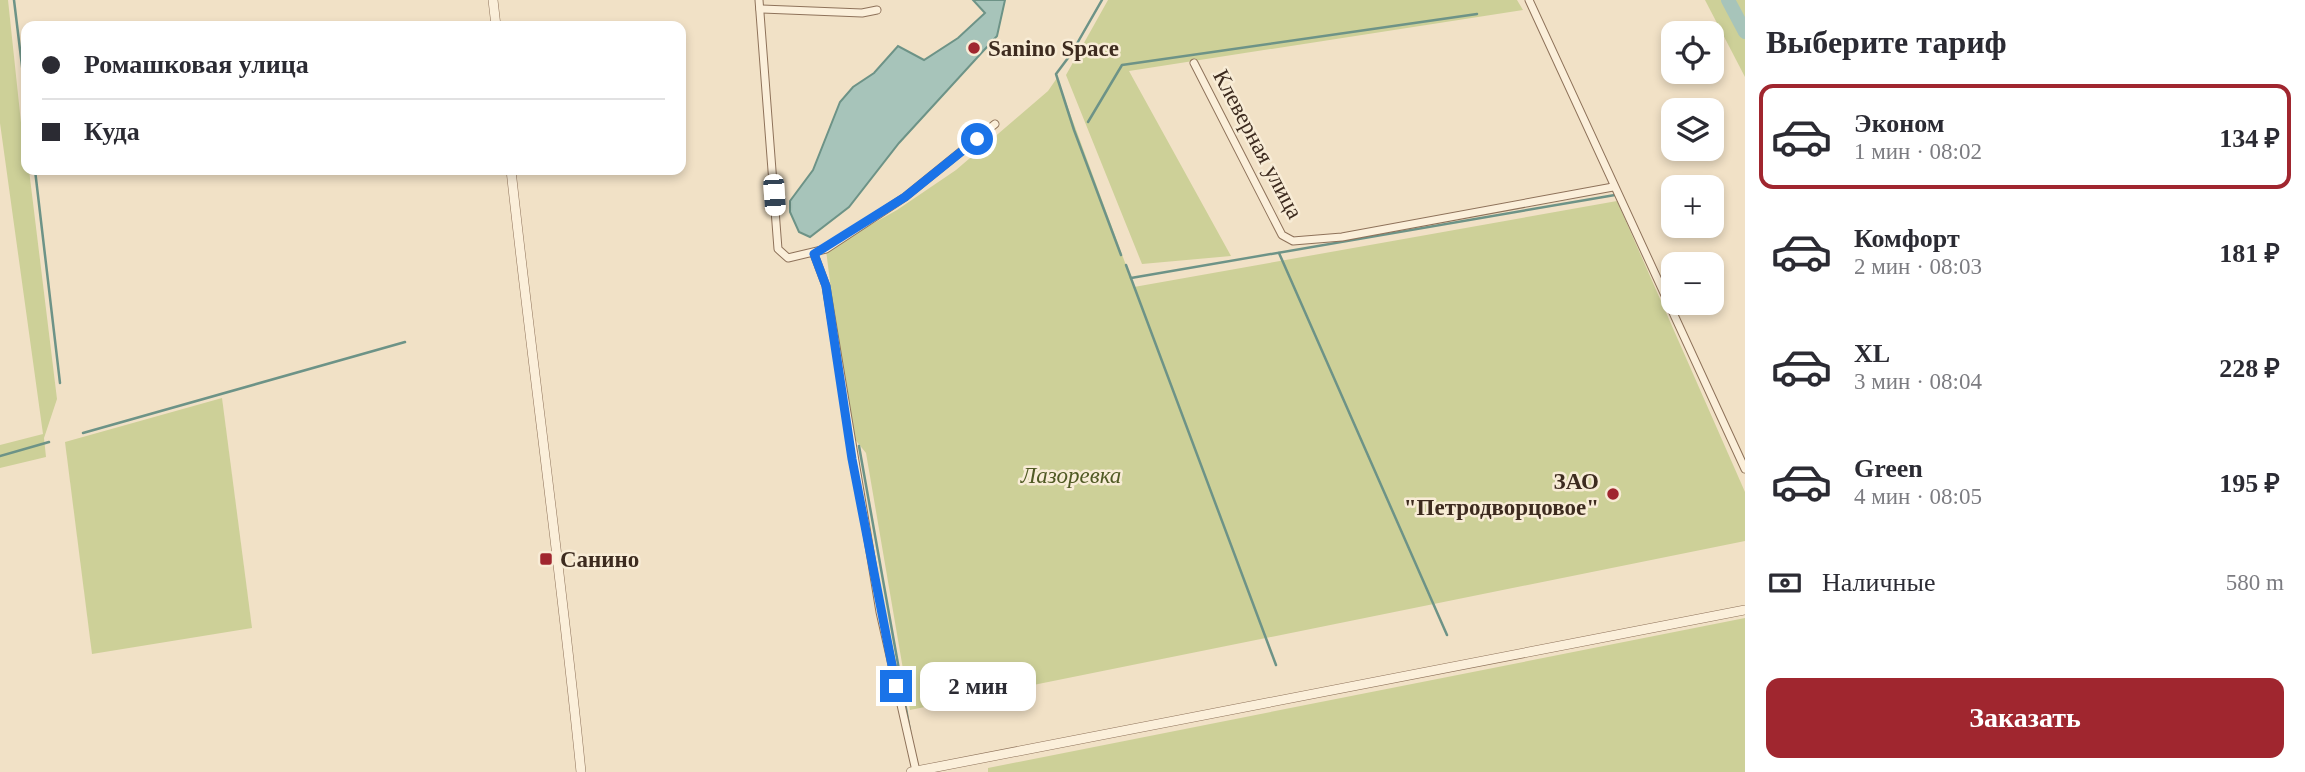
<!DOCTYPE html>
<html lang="ru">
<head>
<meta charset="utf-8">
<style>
	:root { --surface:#fff; --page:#f2f2f3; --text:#2b2b33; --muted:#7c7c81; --line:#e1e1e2; --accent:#a0262f }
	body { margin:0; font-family:"Times New Roman",serif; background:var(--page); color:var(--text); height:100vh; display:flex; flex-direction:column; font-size:26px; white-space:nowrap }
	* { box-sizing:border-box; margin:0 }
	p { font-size:23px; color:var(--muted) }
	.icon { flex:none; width:38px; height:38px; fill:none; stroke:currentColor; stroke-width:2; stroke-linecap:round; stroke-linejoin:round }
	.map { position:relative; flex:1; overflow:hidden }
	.sheet { display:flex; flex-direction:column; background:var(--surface); width:560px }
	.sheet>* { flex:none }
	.hud { position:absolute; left:21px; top:21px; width:665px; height:154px; border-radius:14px; box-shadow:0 4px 10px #0003; display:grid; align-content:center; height:154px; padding:0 21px; background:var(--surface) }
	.fabs { position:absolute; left:1661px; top:21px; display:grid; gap:14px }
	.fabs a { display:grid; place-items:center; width:63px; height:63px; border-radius:14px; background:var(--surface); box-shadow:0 4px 10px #0003; font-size:35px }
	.end { position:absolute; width:32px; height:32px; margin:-16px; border:9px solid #1a73e8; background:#fff; box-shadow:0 0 0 4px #fff }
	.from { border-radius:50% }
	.bubble { position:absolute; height:49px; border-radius:14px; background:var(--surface); box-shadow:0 4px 10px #0003; font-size:23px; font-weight:800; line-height:49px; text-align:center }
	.car { position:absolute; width:21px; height:42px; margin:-21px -10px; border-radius:9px; box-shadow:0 0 5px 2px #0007; background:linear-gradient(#fff 24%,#345 0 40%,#fff 0 76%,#345 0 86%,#fff 0) }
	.hud b { display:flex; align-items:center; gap:24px; height:66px; font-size:26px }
	.hud b+b { border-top:2px solid var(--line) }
	.hud i { width:18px; height:18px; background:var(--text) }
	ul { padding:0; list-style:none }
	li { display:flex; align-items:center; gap:21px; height:105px; margin:0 14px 10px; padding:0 7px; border:4px solid transparent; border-radius:14px }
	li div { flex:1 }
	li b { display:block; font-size:26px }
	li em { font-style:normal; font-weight:800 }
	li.current { border-color:var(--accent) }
	li>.icon { width:63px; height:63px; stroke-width:1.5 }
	h2 { padding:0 21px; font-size:32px; line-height:84px }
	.pay { display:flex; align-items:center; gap:18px; height:77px; padding:0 21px; font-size:26px }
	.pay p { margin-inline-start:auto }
	.primary-button { display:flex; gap:14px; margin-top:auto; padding:14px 21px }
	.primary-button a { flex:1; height:80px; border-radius:14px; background:var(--accent); color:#fff; font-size:28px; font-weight:800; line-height:80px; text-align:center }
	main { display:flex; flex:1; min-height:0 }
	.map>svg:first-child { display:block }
	.green { fill:#cdd098 }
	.water { fill:#a7c4ba; stroke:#6d9387; stroke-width:2 }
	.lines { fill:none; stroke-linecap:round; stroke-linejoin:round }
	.stream { stroke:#6d9387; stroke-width:2.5 }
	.river { stroke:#a7c4ba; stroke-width:14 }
	.minor-casing { stroke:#8e725a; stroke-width:9 }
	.tertiary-casing { stroke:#8e725a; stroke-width:10 }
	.minor { stroke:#fbefda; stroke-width:7 }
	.tertiary { stroke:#fbefda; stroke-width:9 }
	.route { stroke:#1a73e8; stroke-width:9 }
	.poi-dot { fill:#a0262f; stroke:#f8ecd6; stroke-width:2.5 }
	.labels { text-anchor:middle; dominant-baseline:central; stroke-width:5; stroke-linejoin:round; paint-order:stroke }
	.poi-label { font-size:23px; font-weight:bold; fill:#3d2b1f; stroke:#f8ecd6; text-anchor:start }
	.street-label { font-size:23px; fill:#3d2b1f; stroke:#f8ecd6 }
	.park-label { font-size:23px; font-style:italic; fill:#505a24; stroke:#f8ecd6 }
</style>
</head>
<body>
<main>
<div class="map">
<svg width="1745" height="772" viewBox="0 0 1745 772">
	<rect width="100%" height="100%" fill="#f1e1c6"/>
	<!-- green -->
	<g class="green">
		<path d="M0,0H8L26,170H29L57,399L44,438L46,457L0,468V445L43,434L0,123Z"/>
		<path d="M1108,0H1517L1523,10L1129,71L1231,256L1142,264L1066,75Z"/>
		<path d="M1705,0H1745V77Z"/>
		<path d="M1057,78L1134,287L1617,201L1745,492V541L910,710L866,453L849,432L826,250L897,210L956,170L1048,91Z"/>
		<path d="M222,398L252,628L92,654L65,442Z"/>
		<path d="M1745,618V772H988V768Z"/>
	</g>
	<!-- water -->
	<path class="water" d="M973,0H1005L997,36L899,143L849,207L810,237L799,232L790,212V201L813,170L840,102L853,87L874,73L898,46L924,60L958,38L985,13Z"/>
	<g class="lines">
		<!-- stream -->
		<g class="stream">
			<path d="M14,0L26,99"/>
			<path d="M1102,0L1071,54L1056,74L1074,130L1121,255"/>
			<path d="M1088,122L1122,65L1477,14"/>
			<path d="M35,170L60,383"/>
			<path d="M1279,253L1447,635"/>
			<path d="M1126,265L1276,665"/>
			<path d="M1131,278L1615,195"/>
			<path d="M83,433L405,342"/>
			<path d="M859,446L910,731"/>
			<path d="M0,456L49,442"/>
		</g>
		<!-- river -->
		<path class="river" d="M1728,0L1745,32"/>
		<!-- minor casing -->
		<g class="minor-casing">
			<g id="minor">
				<path d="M759,0L778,249L788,258L826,249L905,197L995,124"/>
				<path d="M1529,0L1745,469"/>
				<path d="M760,9L862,13L877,10"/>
				<path d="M1194,63L1282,235L1293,241L1342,237L1613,187"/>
				<path d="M814,254L826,286L880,612L916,771"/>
			</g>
		</g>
		<!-- tertiary casing -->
		<g class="tertiary-casing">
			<g id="tertiary">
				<path d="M493,0L496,26"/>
				<path d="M511,170C533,371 561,571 581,772"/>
				<path d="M911,772L1745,610"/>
			</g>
		</g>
		<!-- minor -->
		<use href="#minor" class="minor"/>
		<!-- tertiary -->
		<use href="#tertiary" class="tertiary"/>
	</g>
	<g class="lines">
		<!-- route -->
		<path class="route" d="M896,686L852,459L826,286L814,254L905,197L977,139"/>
	</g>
	<!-- markers -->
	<g class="poi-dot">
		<circle cx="974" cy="48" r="7"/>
		<circle cx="1613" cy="494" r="7"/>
		<rect x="539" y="552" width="14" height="14" rx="3.5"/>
	</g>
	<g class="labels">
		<!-- poi labels -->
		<g class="poi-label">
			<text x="988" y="48">Sanino Space</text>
			<text x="1599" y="481" text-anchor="end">ЗАО<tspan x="1599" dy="26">"Петродворцовое"</tspan></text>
			<text x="560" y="559">Санино</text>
		</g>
		<!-- street labels -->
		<g class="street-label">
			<text transform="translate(1258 144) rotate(62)">Клеверная улица</text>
		</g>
		<!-- park labels -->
		<g class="park-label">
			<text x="1071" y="475">Лазоревка</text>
		</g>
	</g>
</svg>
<div class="fabs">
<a><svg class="icon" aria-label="locate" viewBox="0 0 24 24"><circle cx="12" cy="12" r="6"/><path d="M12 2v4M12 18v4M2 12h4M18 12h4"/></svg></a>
<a><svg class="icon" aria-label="layers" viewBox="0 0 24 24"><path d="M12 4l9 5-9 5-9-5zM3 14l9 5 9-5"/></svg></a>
<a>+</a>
<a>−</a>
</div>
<i class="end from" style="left:977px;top:139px"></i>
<i class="end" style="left:896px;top:686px"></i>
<div class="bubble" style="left:920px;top:662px;width:116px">2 мин</div>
<i class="car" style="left:774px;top:195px;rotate:176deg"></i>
<div class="hud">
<b><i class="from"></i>Ромашковая улица</b>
<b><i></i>Куда</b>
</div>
</div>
<section class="sheet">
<h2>Выберите тариф</h2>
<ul>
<li class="current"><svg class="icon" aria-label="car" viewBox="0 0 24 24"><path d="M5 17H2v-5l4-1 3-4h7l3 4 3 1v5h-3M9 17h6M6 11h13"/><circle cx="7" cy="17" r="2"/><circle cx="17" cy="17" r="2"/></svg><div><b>Эконом</b><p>1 мин · 08:02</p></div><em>134 ₽</em></li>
<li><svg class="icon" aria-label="car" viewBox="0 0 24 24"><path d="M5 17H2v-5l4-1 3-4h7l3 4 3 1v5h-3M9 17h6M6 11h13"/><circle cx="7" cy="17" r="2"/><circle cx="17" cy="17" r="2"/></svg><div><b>Комфорт</b><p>2 мин · 08:03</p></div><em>181 ₽</em></li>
<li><svg class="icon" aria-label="car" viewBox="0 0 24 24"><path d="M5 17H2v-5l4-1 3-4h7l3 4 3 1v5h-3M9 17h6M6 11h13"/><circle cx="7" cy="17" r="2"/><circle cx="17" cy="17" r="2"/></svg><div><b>XL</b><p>3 мин · 08:04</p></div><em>228 ₽</em></li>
<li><svg class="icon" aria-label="car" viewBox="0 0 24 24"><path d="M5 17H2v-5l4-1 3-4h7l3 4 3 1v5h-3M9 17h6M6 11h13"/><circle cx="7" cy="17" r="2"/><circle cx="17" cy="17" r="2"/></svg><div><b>Green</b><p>4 мин · 08:05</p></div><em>195 ₽</em></li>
</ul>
<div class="pay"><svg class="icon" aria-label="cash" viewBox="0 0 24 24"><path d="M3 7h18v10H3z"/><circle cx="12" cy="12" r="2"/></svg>Наличные<p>580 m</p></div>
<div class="primary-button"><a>Заказать</a></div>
</section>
</main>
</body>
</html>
